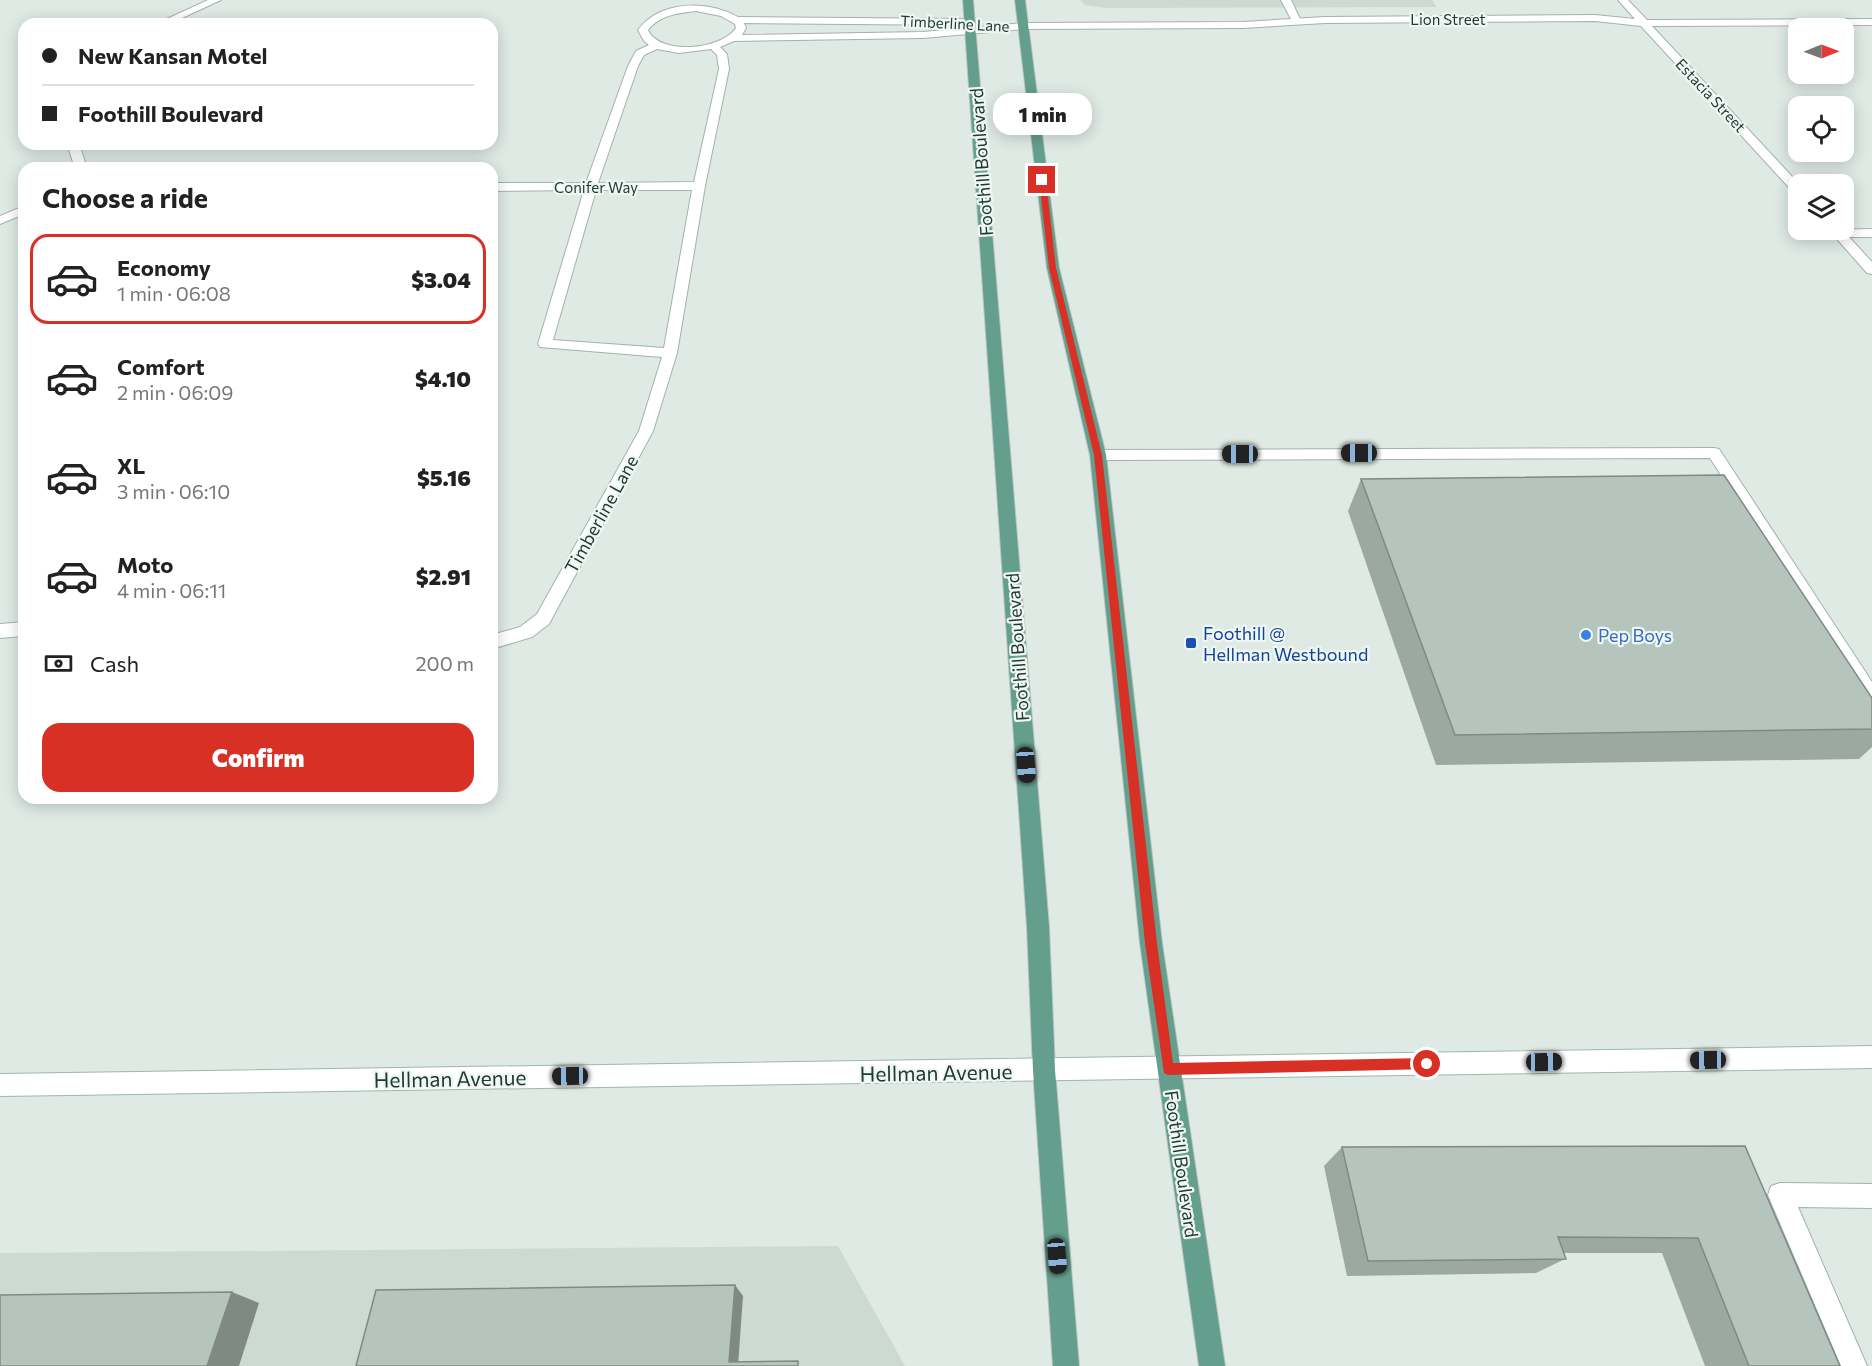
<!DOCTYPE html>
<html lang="en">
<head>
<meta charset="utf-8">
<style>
	:root { --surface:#fff; --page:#f6f6f6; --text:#222; --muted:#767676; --line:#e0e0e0; --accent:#d93025 }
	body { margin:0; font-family:Commissioner,sans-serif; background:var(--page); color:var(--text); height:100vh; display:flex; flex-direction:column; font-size:22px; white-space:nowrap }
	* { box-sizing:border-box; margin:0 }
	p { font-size:20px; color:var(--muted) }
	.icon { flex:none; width:33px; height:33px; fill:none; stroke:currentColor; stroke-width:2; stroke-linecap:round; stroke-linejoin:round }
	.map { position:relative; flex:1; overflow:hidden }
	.details { position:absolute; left:18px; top:162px; width:480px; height:642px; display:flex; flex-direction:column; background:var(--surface); border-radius:18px; box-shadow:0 3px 15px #0003 }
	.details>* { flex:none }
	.banner { position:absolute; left:18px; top:18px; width:480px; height:132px; border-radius:18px; box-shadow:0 3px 15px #0003; display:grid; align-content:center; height:132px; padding:0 24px; background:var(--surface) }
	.needle { width:39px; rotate:89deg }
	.tools { position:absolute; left:1788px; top:18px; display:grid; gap:12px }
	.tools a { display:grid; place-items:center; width:66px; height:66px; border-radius:12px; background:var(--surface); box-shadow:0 3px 15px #0003; font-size:30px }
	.end { position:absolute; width:27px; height:27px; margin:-14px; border:8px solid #d93025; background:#fff; box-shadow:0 0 0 3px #fff }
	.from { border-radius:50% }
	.bubble { position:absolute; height:42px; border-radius:18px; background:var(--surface); box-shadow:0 3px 15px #0003; font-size:20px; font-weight:800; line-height:42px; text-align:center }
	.car { position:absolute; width:18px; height:36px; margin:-18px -9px; border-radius:8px; box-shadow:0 0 4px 2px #0007; background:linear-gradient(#222 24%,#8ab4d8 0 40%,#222 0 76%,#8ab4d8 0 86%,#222 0) }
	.banner b { display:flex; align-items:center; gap:21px; height:57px; font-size:22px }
	.banner b+b { border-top:2px solid var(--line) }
	.banner i { width:15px; height:15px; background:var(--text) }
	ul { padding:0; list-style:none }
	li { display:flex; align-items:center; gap:18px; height:90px; margin:0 12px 9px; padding:0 12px; border:3px solid transparent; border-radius:18px }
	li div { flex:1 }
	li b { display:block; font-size:22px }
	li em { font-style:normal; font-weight:800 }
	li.on { border-color:var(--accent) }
	li>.icon { width:54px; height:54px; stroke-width:1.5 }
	h2 { padding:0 24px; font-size:27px; line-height:72px }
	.pay { display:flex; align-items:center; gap:15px; height:66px; padding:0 24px; font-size:22px }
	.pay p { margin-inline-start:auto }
	.cta { display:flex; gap:12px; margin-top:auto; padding:12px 24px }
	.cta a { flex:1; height:69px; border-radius:18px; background:var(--accent); color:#fff; font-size:24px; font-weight:800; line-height:69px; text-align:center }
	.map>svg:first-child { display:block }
	.built { fill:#cddad4 }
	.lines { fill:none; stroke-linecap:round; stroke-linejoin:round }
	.lane-casing { stroke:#a2b2ac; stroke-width:2 }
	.street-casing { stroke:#a2b2ac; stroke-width:2 }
	.secondary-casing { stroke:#9eb6ad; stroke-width:2 }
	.primary-casing { stroke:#bcc4c2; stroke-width:2 }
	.lane { fill:#fff; fill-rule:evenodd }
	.street { fill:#fff; fill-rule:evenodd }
	.secondary { fill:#fff; fill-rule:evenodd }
	.primary { fill:#649f8e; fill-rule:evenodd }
	.wall { fill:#9ca9a3 }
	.shaded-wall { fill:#7f8a85 }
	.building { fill:#b5c5be; stroke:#7f8a85; stroke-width:1.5 }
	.route { fill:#d93025 }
	.shop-dot { fill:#3f7fe0; stroke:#eff7f3; stroke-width:2 }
	.transit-dot { fill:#1a4fb4; stroke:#eff7f3; stroke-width:2 }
	.labels { text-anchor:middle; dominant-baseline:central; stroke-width:4.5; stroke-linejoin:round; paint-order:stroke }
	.far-street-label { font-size:15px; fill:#203a32; stroke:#eff7f3 }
	.street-label { font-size:18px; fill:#203a32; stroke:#eff7f3 }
	.transit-label { font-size:18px; fill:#164399; stroke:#eff7f3; text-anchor:start }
	.shop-label { font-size:18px; fill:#366cbe; stroke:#eff7f3; text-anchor:start }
	.near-street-label { font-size:21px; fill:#203a32; stroke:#eff7f3 }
</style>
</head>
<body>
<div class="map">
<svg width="1872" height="1366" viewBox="0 0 1872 1366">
	<rect width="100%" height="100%" fill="#dfeae5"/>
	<!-- built -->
	<g class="built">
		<path d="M1080,0H1432L1437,7L1106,8L1085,5Z"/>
		<path d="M838,1246L905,1366H0V1253Z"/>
	</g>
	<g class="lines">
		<!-- lane casing -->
		<g class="lane-casing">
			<g id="lane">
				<path d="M1281,0H1291L1301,21L1299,23H1293Z"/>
				<path d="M1714,448L1719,449L1872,682V704L1866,702L1710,458L1098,460L1090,455L1098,450Z"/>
				<path d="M1780,1183L1872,1184V1208L1798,1207L1867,1366H1841L1768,1195L1771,1186Z"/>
			</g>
		</g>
		<!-- street casing -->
		<g class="street-casing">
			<g id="street">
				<path d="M208,0H221L169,24H156Z"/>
				<path d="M1618,0H1628L1647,20L1872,19V25L1652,26L1799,184L1798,193H1794L1641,26L1595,21L1325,23L1243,28L1024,29L923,38L734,41L720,47L727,54L729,69L705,186L677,353L653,431L549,624L532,637L492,649V635L520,627L537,614L639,431L662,357L540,347L538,344L584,190L492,191V183H586L628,66L636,51L649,45L644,41L638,30C660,0 708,0 738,17L966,19L971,22L966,25L744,23L746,28L742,35L923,32L1024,23L1243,22L1325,17L1595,15L1635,19ZM696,11L721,16L735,24L736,28C721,50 660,56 648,30C660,15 678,13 696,11ZM657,49L679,53L711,49L717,55L719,69L694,182L598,183L638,66L644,55ZM596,190H692L664,348L553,340Z"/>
				<path d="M67,144H79L87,168H75Z"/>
				<path d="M24,206V214L0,224V216Z"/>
				<path d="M1872,229V237H1849L1872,262V274L1867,273L1829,230Z"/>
				<path d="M24,622V636L0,638V624Z"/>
			</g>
		</g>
		<!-- secondary casing -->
		<g class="secondary-casing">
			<path id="secondary" d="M1872,1046V1068L0,1096V1074Z"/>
		</g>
		<!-- primary casing -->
		<g class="primary-casing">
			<g id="primary">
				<path d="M963,0H973L1049,927L1055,1070L1079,1366H1053L1033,1070L1027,927Z"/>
				<path d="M1015,0H1025L1059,268L1106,455L1162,943L1225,1366H1199L1140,943L1090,455L1047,268Z"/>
			</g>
		</g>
		<!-- lane -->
		<use href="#lane" class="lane"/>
		<!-- street -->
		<use href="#street" class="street"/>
		<!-- secondary -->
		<use href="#secondary" class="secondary"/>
		<!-- primary -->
		<use href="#primary" class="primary"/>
	</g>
	<!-- wall -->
	<g class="wall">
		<path d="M1361,479L1872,698V747L1859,759L1436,765L1348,511Z"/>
		<path d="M1745,1146L1840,1366H1705L1662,1253H1564L1565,1259L1536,1273L1347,1276L1324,1166L1342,1147Z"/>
	</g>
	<!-- shaded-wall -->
	<g class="shaded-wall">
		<path d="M735,1285L743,1296L738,1366L729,1362Z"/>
		<path d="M232,1292L259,1303L239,1366H207Z"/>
	</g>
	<!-- building -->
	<g class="building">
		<path d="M1724,475L1872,698V729L1455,735L1361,479Z"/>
		<path d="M1745,1146L1840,1366H1749L1698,1238L1558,1237L1566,1259L1368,1261L1342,1147Z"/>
		<path d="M735,1285L729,1362L798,1361V1366H356L376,1290Z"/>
		<path d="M232,1292L207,1366H0V1295Z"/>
	</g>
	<!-- route -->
	<path class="route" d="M1042,178L1046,180L1056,268L1102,455L1157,943L1173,1063L1427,1058L1433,1064L1431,1069L1168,1075L1164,1073L1145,943L1094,455L1049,268L1039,180Z"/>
	<!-- markers -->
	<circle class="shop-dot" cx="1586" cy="635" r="6"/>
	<rect class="transit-dot" x="1185" y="637" width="12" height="12" rx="3"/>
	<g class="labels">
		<!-- far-street labels -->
		<g class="far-street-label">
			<text x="1448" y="19">Lion Street</text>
			<text transform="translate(955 23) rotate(3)">Timberline Lane</text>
			<text transform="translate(1711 95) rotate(47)">Estacia Street</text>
			<text x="596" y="187">Conifer Way</text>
		</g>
		<!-- street labels -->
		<g class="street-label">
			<text transform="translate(981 162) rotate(-94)">Foothill Boulevard</text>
			<text transform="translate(601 514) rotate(-61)">Timberline Lane</text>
			<text transform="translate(1017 647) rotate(-94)">Foothill Boulevard</text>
			<text transform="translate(1182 1164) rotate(82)">Foothill Boulevard</text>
		</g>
		<!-- transit labels -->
		<g class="transit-label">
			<text x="1203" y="633">Foothill @<tspan x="1203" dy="21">Hellman Westbound</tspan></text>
		</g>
		<!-- shop labels -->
		<g class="shop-label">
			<text x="1598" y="635">Pep Boys</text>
		</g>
		<!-- near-street labels -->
		<g class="near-street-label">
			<text transform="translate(936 1072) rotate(-1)">Hellman Avenue</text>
			<text transform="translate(450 1078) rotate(-1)">Hellman Avenue</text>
		</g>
	</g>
</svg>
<div class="tools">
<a><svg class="needle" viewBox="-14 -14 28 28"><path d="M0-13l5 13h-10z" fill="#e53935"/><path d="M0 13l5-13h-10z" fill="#767676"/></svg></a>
<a><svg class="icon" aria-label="locate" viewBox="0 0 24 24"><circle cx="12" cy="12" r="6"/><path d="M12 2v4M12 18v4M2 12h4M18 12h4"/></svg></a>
<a><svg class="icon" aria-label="layers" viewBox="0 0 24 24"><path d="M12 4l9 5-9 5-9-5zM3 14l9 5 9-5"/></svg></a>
</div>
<i class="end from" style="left:1427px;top:1064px"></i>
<i class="end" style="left:1042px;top:180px"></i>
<div class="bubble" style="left:993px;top:93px;width:99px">1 min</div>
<i class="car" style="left:1359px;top:453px;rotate:270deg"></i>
<i class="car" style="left:1240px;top:454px;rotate:270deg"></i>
<i class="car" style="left:1026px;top:765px;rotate:176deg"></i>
<i class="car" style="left:1708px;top:1060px;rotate:269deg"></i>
<i class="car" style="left:1544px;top:1062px;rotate:89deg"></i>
<i class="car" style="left:570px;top:1076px;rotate:269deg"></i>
<i class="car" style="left:1057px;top:1256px;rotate:175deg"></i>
<div class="banner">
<b><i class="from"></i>New Kansan Motel</b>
<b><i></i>Foothill Boulevard</b>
</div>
<section class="details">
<h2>Choose a ride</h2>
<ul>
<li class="on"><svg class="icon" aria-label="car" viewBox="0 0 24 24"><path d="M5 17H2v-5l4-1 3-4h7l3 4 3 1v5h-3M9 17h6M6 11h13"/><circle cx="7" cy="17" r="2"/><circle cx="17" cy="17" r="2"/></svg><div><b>Economy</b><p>1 min · 06:08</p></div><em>$3.04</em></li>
<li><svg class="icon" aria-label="car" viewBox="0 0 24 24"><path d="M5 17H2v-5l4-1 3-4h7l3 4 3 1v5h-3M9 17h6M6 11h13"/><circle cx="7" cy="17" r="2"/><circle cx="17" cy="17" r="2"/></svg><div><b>Comfort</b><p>2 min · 06:09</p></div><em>$4.10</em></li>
<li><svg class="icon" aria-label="car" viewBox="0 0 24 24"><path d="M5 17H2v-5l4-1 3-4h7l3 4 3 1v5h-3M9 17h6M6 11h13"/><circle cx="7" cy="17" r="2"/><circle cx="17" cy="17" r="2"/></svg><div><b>XL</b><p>3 min · 06:10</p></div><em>$5.16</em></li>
<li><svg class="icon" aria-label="car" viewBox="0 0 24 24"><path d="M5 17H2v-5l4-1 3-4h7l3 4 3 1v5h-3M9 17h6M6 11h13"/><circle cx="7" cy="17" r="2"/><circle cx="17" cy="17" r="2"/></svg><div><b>Moto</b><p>4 min · 06:11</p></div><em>$2.91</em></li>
</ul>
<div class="pay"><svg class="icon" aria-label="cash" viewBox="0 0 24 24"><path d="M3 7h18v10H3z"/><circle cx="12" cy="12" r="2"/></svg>Cash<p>200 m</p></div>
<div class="cta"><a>Confirm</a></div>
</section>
</div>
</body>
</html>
